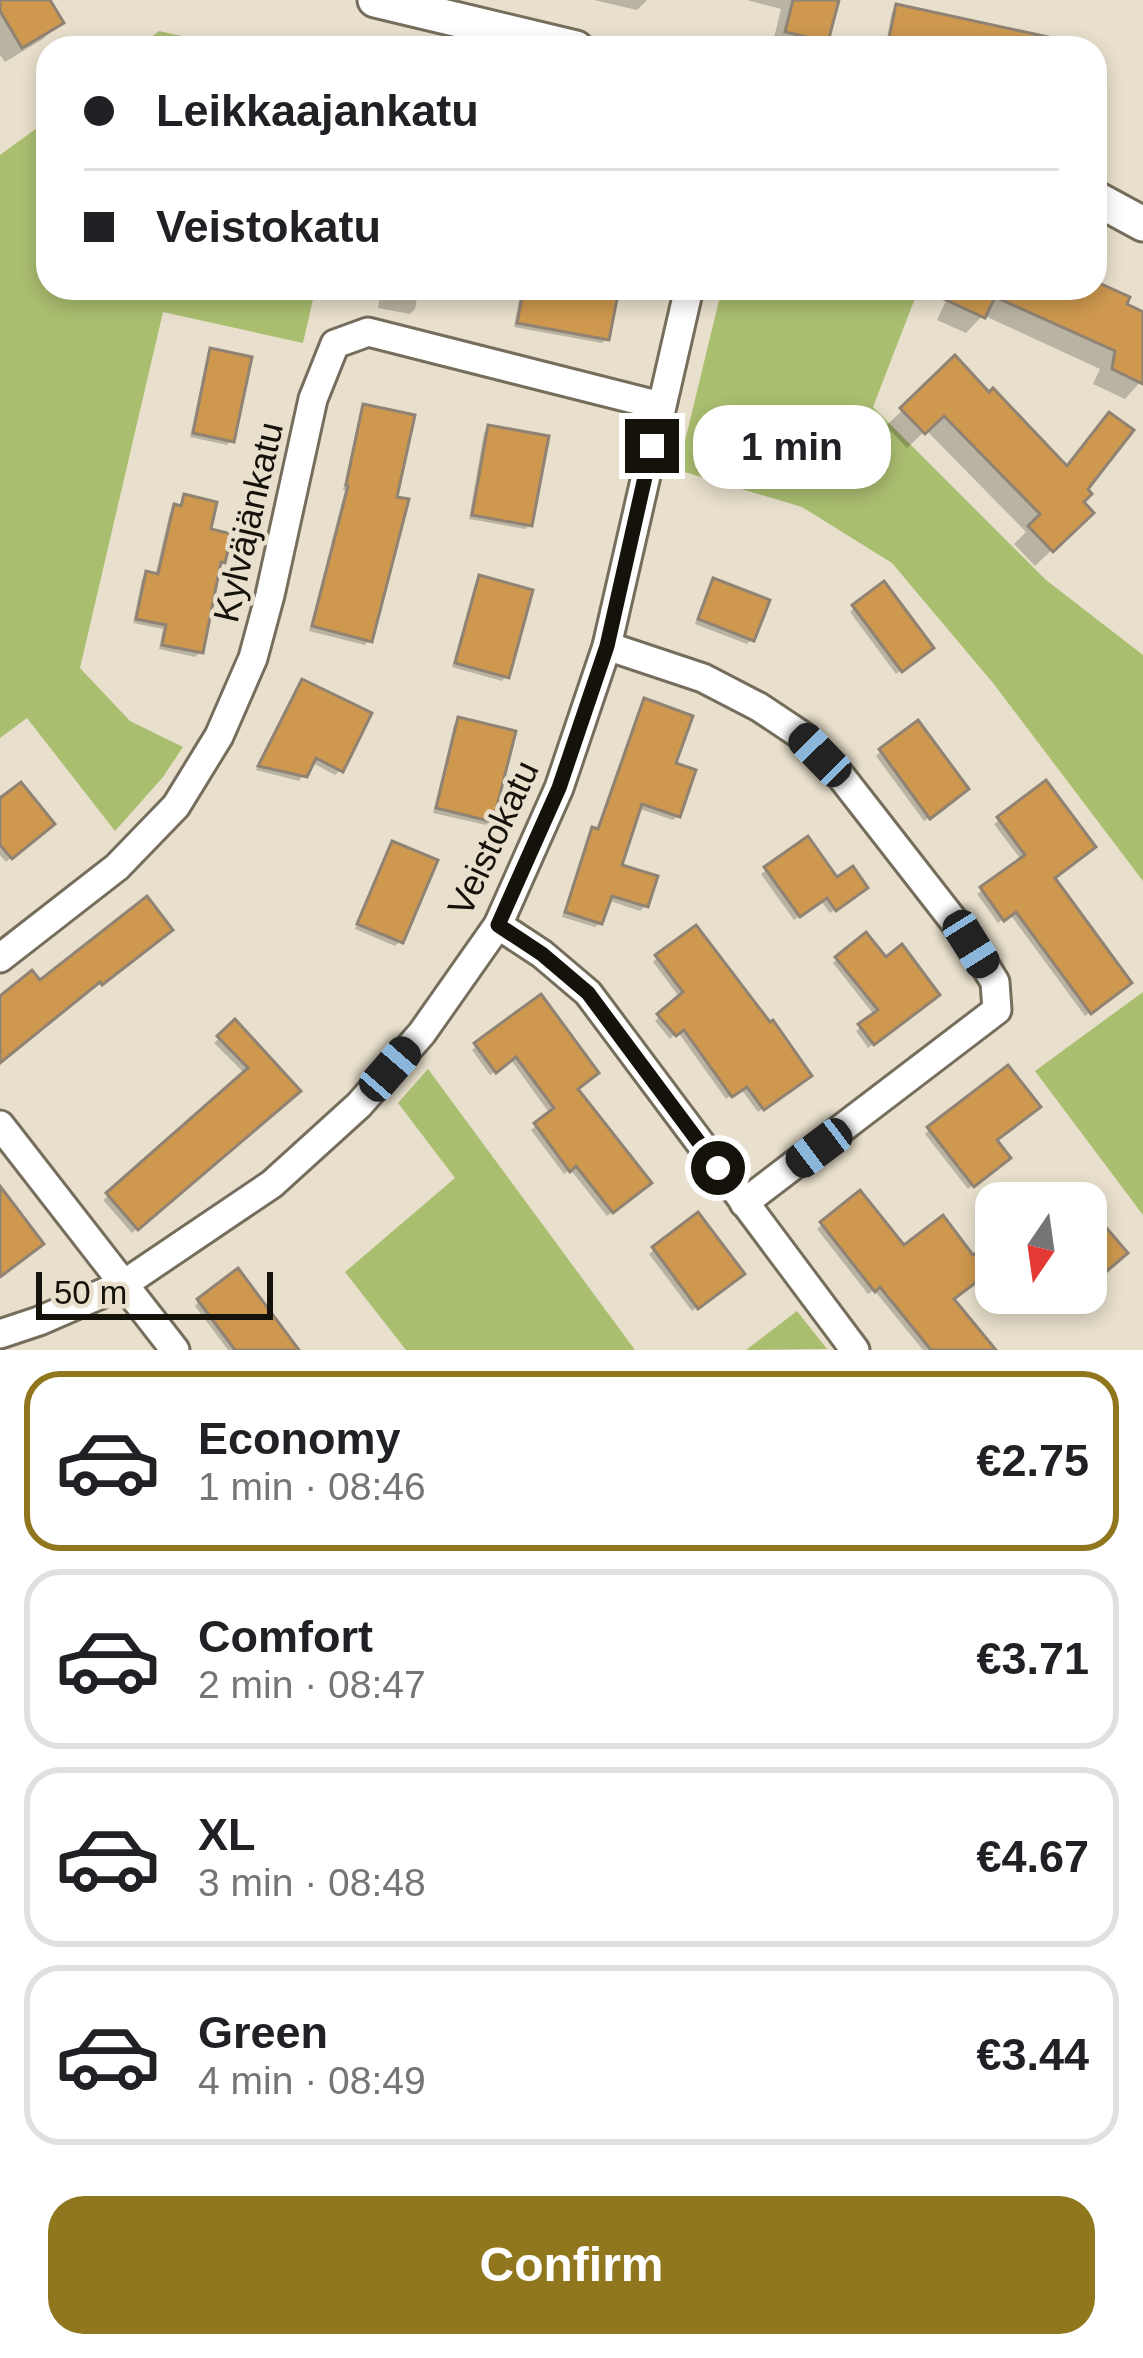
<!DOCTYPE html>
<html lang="en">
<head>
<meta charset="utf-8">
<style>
	:root { --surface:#fff; --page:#f6f6f6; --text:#202124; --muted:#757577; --line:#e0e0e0; --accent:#90761c }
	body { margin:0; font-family:Helvetica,sans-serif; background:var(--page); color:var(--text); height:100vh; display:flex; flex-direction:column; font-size:45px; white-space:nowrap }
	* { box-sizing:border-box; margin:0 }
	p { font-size:39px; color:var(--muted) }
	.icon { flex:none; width:66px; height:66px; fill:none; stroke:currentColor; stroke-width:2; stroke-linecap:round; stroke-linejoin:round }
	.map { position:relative; height:1350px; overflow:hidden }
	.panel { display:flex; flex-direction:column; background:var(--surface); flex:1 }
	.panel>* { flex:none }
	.guide { position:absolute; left:36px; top:36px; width:1071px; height:264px; border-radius:36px; box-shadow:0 6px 18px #0003; display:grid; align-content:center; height:264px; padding:0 48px; background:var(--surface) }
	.needle { width:78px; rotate:193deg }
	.buttons { position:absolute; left:975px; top:1182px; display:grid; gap:24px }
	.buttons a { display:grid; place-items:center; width:132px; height:132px; border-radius:24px; background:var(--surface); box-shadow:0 6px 18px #0003; font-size:60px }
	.scale { position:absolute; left:36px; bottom:30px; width:237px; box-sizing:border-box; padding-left:12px; border:6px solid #15120b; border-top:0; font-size:33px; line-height:42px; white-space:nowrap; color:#15120b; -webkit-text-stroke:9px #e8e0cc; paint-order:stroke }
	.end { position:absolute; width:54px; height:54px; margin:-27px; border:15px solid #15120b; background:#fff; box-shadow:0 0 0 6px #fff }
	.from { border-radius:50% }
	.bubble { position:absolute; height:84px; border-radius:36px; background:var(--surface); box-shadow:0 6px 18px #0003; font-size:39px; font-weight:600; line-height:84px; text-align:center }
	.car { position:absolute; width:36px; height:72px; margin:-36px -18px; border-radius:15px; box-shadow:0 0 9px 3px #0007; background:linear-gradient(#222 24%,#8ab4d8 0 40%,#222 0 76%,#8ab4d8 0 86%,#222 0) }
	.guide b { display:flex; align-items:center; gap:42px; height:114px; font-size:45px }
	.guide b+b { border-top:3px solid var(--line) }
	.guide i { width:30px; height:30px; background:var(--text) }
	ul { padding:21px 0 0; list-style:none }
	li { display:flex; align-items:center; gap:36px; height:180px; margin:0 24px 18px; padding:0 24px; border:6px solid var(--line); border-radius:36px }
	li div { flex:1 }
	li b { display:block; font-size:45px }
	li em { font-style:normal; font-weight:600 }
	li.on { border-color:var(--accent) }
	li>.icon { width:108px; height:108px; stroke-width:1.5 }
	.action { display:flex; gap:24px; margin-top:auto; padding:24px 48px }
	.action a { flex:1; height:138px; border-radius:36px; background:var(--accent); color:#fff; font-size:48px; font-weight:600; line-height:138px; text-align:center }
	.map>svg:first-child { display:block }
	.green { fill:#aabe70 }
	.shadow { fill:#0003 }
	.building { fill:#ce984f; stroke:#908373; stroke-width:3 }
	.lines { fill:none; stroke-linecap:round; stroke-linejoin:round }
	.minor-casing { stroke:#766e5c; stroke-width:33 }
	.tertiary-casing { stroke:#766e5c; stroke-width:39 }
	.minor { stroke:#fff; stroke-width:27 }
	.tertiary { stroke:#fff; stroke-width:33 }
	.route { stroke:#15120b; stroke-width:15 }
	.labels { text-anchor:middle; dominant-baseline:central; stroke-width:9; stroke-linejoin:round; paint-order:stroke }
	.street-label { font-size:36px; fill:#15120b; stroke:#e8e0cc }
</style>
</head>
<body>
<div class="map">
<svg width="1143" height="1350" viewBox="0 0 1143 1350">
	<rect width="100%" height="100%" fill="#e8e0cc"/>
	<!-- green -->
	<g class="green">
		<path d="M159,31L235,48H138Z"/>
		<path d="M48,120V288H283L314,295L303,343L163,312L80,668L130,721L183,747L163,777L115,831L27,718L0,738V155Z"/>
		<path d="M722,288H919L873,407L1046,580L1143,655V881L993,683L892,563L802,507L678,470Z"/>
		<path d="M1143,992V1215L1035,1071Z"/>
		<path d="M428,1069L635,1350H406L345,1272L455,1178L398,1103Z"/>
		<path d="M797,1311L827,1349L746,1350Z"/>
	</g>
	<!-- shadow -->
	<g class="shadow">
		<path d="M0,0H51L48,3L60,22L43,39L5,62L0,55Z"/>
		<path d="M594,0H647L637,10Z"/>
		<path d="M747,0H836L826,41L818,48L772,46L781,9Z"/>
		<path d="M897,7L1055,41L1053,48H885L892,12Z"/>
		<path d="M1095,285L1126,299L1123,306L1143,315V379L1125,399L1093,384L1100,369L983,315L966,333L937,320L952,288H1095Z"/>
		<path d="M381,288H419L415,309L410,314L378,308Z"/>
		<path d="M521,288H568L606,339L602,343L514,327Z"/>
		<path d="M211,352L231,440L227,445L190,437L207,356Z"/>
		<path d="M955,359L1065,468L1110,416L1080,502L1090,513L1035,566L1014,544L1026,532L926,430L907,448L886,426Z"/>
		<path d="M364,408L369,640L365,645L309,631L345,490H343L360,412Z"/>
		<path d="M489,428L530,525L525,529L469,519L484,433Z"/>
		<path d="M185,497L207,531L222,561L218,566L200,652L195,657L159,649L163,629L133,623L142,579L147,574L155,576L170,512L175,507L179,508Z"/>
		<path d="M480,579L506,676L502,681L452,667L475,584Z"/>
		<path d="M713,582L752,639L747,644L695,624L709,586Z"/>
		<path d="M854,608L926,652L896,674L850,612Z"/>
		<path d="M302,682L340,770L335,775L311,762L299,781L256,770Z"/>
		<path d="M644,702L673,765L678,816L673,820L637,808L618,867L645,906L640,911L607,900L600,923L595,927L562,917L589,835L593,831L596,832L640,707Z"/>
		<path d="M459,720L491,821L486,825L433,813L454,725Z"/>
		<path d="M881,751L961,794L924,821L876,756Z"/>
		<path d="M1046,784L1052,878L1124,987L1085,1016L1010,914L998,923L977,894L1022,861L994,824Z"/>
		<path d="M0,802L51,824L6,862L0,855Z"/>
		<path d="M807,840L837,881L860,892L830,913L821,901L794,920L761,874Z"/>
		<path d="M393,844L400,941L395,946L355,929L388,849Z"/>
		<path d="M865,936L885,961L932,999L868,1048L856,1031L875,1016L833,963Z"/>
		<path d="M657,958L804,1080L758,1112L741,1089L726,1099L678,1032L670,1039L655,1021L680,998L653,962Z"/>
		<path d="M234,1023L297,1091L132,1233L103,1200L245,1074L214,1043Z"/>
		<path d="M476,1046L595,1072L574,1089L643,1187L607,1216L570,1169L564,1174L531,1130L550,1114L511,1060L490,1075L472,1050Z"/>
		<path d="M929,1130L994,1141L1003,1162L968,1189L925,1134Z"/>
		<path d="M859,1194L951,1299L982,1350H923L874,1290L868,1294L817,1229Z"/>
		<path d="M698,1216L736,1278L692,1311L649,1254Z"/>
		<path d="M199,1301L282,1350H228L195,1306Z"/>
	</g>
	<!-- building -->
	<g class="building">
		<path d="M0,0H50L64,23L22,48L0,11Z"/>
		<path d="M793,0H839L828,42L785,32Z"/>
		<path d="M896,4L1048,37L1047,48H887Z"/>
		<path d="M1099,283L1130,297L1127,304L1143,312V384L1112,369L1115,351L995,297L985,318L920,288H1096Z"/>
		<path d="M524,288H584L618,294L609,340L517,323Z"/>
		<path d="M210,348L252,357L234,442L193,433Z"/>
		<path d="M955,355L989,392L993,388L1067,466L1109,412L1134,430L1088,489L1092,494L1084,502L1094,513L1053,552L1028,526L1040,514L944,416L925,434L900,408Z"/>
		<path d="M363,404L415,415L397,497L409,499L372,642L312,626L348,486L346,485Z"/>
		<path d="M488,425L549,436L532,526L472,515Z"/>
		<path d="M184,494L217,502L211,529L232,534L225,563L221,562L203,653L162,645L166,625L136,619L146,571L158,574L174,504L181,506Z"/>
		<path d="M479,575L533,590L509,678L455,663Z"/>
		<path d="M713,578L770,600L754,641L698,619Z"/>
		<path d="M884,581L934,648L902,672L852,605Z"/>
		<path d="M302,679L372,713L343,772L316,758L307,777L258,766Z"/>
		<path d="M644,698L693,716L676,763L696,770L680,817L642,804L622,865L658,876L648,907L612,896L602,924L565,912L592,827L598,829Z"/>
		<path d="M458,717L516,731L493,822L436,808Z"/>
		<path d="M918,720L969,789L930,819L879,749Z"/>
		<path d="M1046,780L1096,847L1055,878L1132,983L1091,1014L1016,912L1004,921L980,887L1025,855L997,817Z"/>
		<path d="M21,782L55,824L12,859L0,845V798Z"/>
		<path d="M808,836L837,877L853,866L868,888L836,911L827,898L800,917L764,867Z"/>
		<path d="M392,841L438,860L403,943L357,924Z"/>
		<path d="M147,896L173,930L102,985L100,982L0,1063V996L32,970L40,980Z"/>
		<path d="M696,925L770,1022L773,1020L812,1076L764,1110L747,1087L732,1097L684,1030L676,1036L657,1014L683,992L655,955Z"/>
		<path d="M866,932L886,957L902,944L940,995L874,1045L858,1024L878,1010L835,957Z"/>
		<path d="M541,994L599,1073L578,1089L652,1183L613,1213L576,1166L570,1172L534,1123L554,1108L516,1057L496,1073L474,1043Z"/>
		<path d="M235,1019L301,1091L138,1230L106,1193L248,1068L217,1036Z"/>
		<path d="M1008,1065L1041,1107L997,1140L1011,1158L974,1187L927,1127Z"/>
		<path d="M0,1186L44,1244L0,1277Z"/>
		<path d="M860,1190L904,1245L943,1215L973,1255L981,1249L995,1268L954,1299L996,1350H931L880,1287L875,1292L820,1222Z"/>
		<path d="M1086,1204L1128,1253L1086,1289Z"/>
		<path d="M698,1212L745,1274L698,1309L652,1247Z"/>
		<path d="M238,1268L299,1350H235L197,1299Z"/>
	</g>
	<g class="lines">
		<!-- minor casing -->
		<g class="minor-casing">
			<g id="minor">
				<path d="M607,646L703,678L759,707L801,735L840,775L971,943L995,982L997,1010L744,1203"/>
				<path d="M498,925L542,954L588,993L855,1350"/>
				<path d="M0,958L117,867L176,806L219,736L253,658L270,595L313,399L335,344L368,332L661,406"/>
				<path d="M0,1125L175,1350"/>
				<path d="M0,1334L39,1321L124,1284L272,1184L359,1105L422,1033L498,925L559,788L607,646L689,288"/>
			</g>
		</g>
		<!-- tertiary casing -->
		<g class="tertiary-casing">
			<g id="tertiary">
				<path d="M375,0L576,48"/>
				<path d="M1095,198L1143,224"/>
			</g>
		</g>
		<!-- minor -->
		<use href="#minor" class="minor"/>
		<!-- tertiary -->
		<use href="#tertiary" class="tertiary"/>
	</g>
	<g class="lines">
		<!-- route -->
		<path class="route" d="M652,446L607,646L559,788L498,925L542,954L588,993L718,1168"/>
	</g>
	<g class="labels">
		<!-- street labels -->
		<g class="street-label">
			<text transform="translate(248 522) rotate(-77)">Kylväjänkatu</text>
			<text transform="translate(493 838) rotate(-65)">Veistokatu</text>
		</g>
	</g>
</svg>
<div class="buttons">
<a><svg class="needle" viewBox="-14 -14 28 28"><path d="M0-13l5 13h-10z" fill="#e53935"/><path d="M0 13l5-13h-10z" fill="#757577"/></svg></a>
</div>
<div class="scale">50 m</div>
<i class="end from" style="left:718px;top:1168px"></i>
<i class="end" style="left:652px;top:446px"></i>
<div class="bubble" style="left:693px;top:405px;width:198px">1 min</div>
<i class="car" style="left:820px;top:755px;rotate:316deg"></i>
<i class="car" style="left:971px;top:944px;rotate:148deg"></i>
<i class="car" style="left:390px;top:1069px;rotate:41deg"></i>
<i class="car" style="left:819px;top:1148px;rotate:233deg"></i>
<div class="guide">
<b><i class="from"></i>Leikkaajankatu</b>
<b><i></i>Veistokatu</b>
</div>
</div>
<section class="panel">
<ul>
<li class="on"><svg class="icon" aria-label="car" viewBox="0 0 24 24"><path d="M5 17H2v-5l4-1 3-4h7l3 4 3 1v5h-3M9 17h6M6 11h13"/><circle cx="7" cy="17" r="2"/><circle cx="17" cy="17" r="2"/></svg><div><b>Economy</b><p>1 min · 08:46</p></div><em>€2.75</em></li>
<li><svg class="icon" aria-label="car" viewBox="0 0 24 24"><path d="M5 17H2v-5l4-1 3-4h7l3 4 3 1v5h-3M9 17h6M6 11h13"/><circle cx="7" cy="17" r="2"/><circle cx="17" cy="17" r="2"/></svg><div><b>Comfort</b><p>2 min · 08:47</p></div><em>€3.71</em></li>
<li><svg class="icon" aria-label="car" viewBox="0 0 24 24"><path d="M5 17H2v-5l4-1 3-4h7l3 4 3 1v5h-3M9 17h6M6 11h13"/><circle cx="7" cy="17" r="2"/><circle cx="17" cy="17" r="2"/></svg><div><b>XL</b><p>3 min · 08:48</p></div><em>€4.67</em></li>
<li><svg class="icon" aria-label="car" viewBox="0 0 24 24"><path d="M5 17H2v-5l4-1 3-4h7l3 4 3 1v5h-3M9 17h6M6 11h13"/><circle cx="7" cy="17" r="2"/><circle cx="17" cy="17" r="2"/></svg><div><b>Green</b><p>4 min · 08:49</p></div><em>€3.44</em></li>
</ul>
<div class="action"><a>Confirm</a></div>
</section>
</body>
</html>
